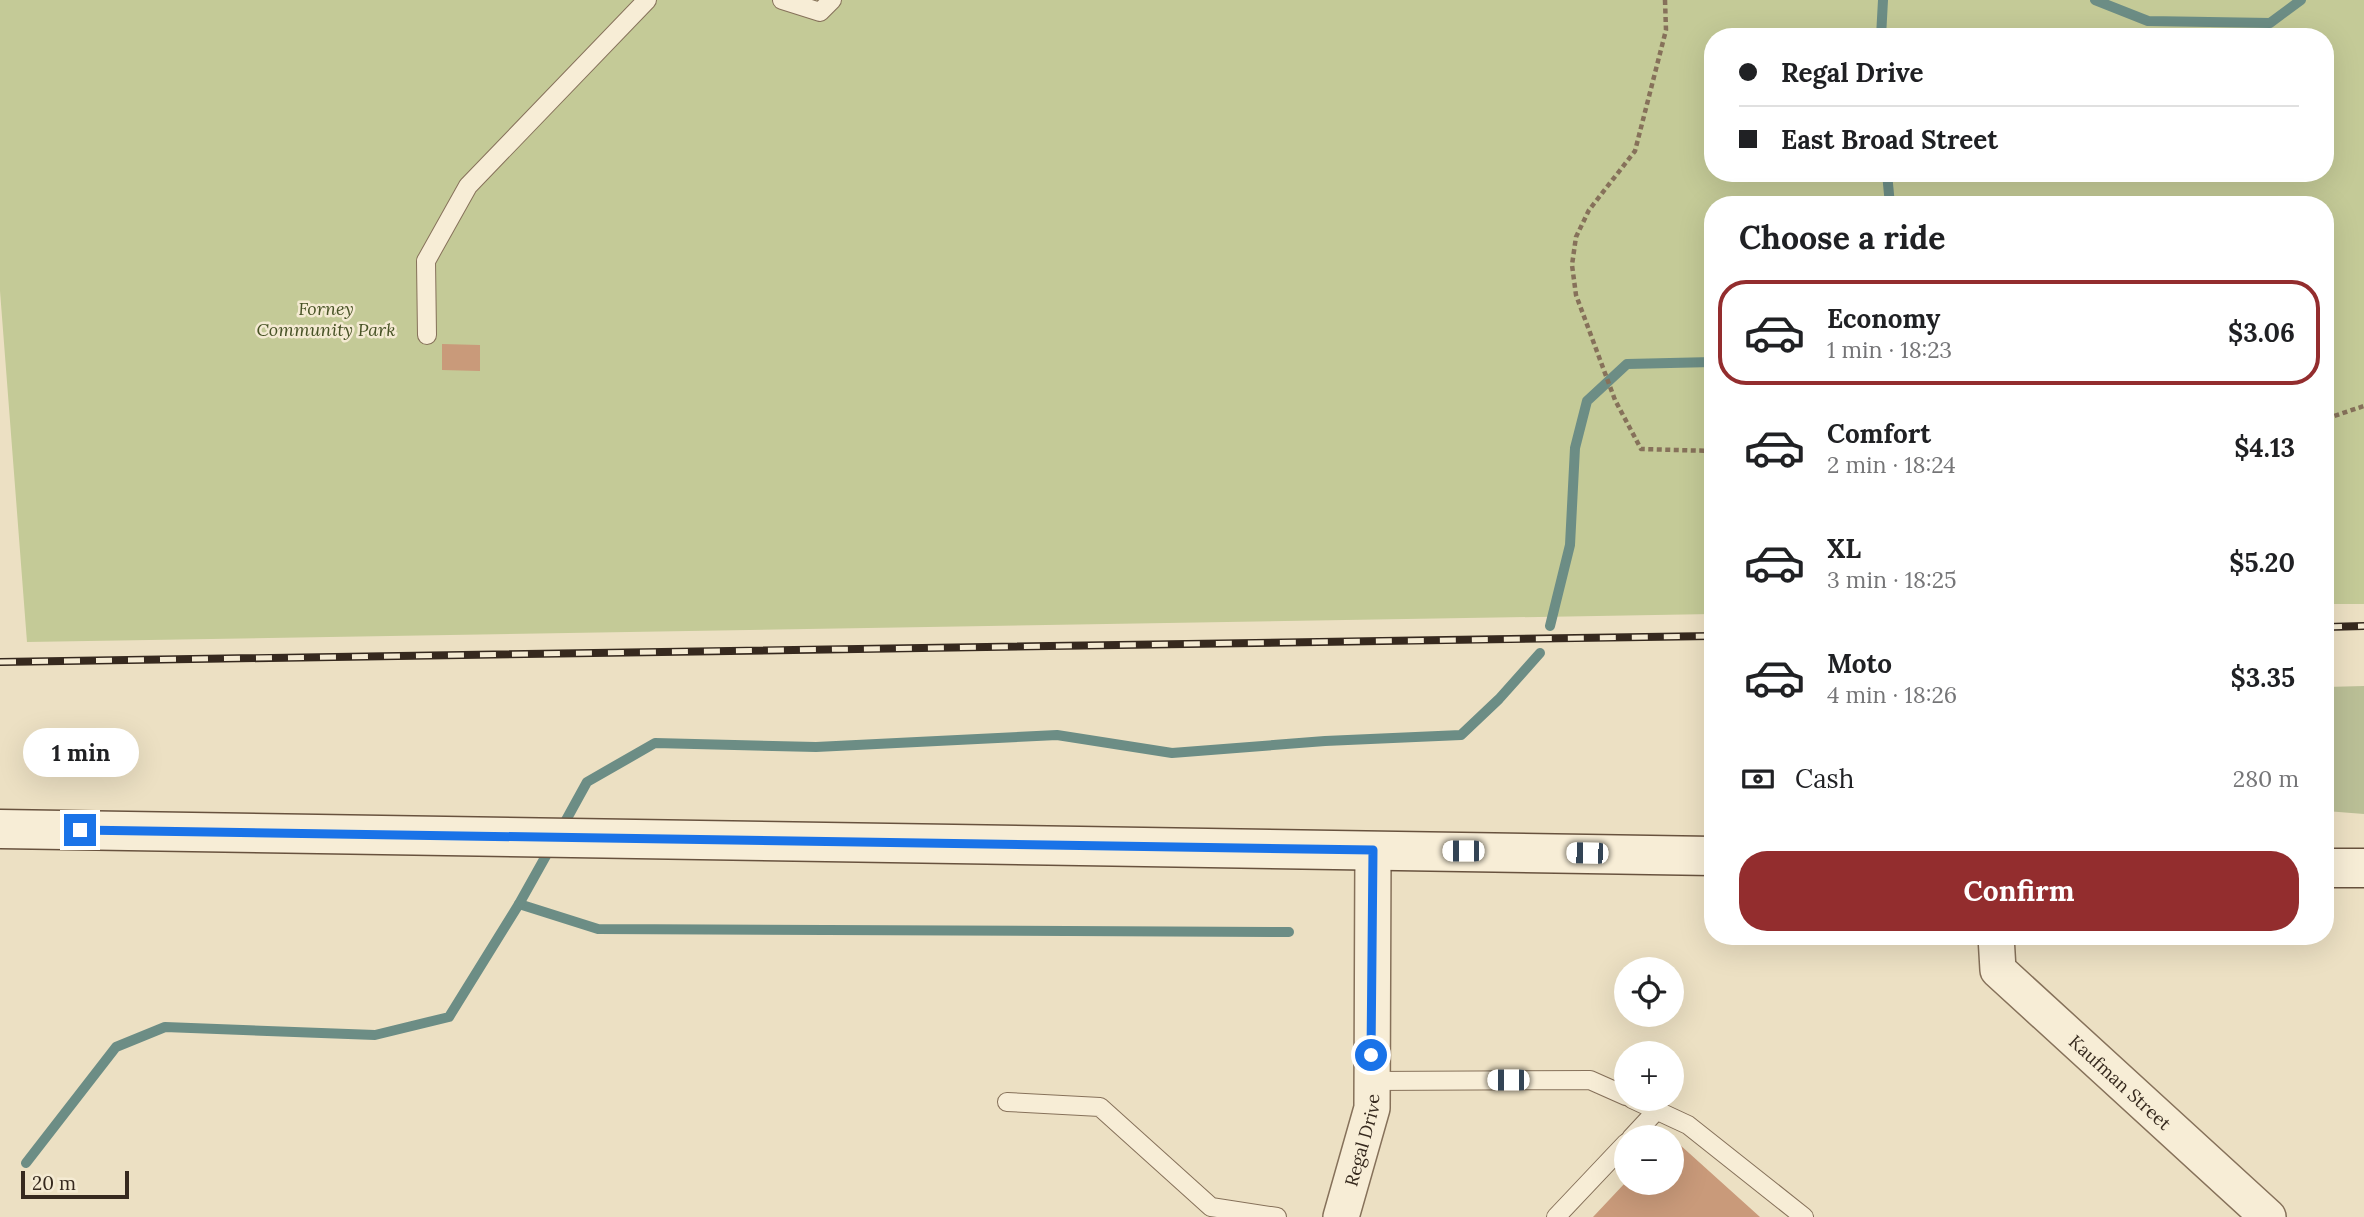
<!DOCTYPE html>
<html lang="en">
<head>
<meta charset="utf-8">
<style>
	:root { --surface:#fff; --page:#f6f6f6; --text:#202124; --muted:#757577; --line:#e0e0e0; --accent:#932d2e }
	body { margin:0; font-family:Lora,serif; background:var(--page); color:var(--text); height:100vh; display:flex; flex-direction:column; font-size:26px; white-space:nowrap }
	* { box-sizing:border-box; margin:0 }
	p { font-size:23px; color:var(--muted) }
	.icon { flex:none; width:38px; height:38px; fill:none; stroke:currentColor; stroke-width:2; stroke-linecap:round; stroke-linejoin:round }
	.map { position:relative; flex:1; overflow:hidden }
	.side { position:absolute; left:1704px; top:196px; width:630px; height:749px; display:flex; flex-direction:column; background:var(--surface); border-radius:28px; box-shadow:0 7px 28px #0002 }
	.side>* { flex:none }
	.top-card { position:absolute; left:1704px; top:28px; width:630px; height:154px; border-radius:28px; box-shadow:0 7px 28px #0002; display:grid; align-content:center; height:154px; padding:0 35px; background:var(--surface) }
	.fabs { position:absolute; left:1614px; top:957px; display:grid; gap:14px }
	.fabs a { display:grid; place-items:center; width:70px; height:70px; border-radius:50%; background:var(--surface); box-shadow:0 7px 28px #0002; font-size:35px }
	.scale { position:absolute; left:21px; bottom:18px; width:108px; box-sizing:border-box; padding-left:7px; border:4px solid #36291e; border-top:0; font-size:19px; line-height:24px; white-space:nowrap; color:#36291e; -webkit-text-stroke:5px #f4ead2; paint-order:stroke }
	.end { position:absolute; width:32px; height:32px; margin:-16px; border:9px solid #1a73e8; background:#fff; box-shadow:0 0 0 4px #fff }
	.from { border-radius:50% }
	.bubble { position:absolute; height:49px; border-radius:24px; background:var(--surface); box-shadow:0 7px 28px #0002; font-size:23px; font-weight:700; line-height:49px; text-align:center }
	.car { position:absolute; width:21px; height:42px; margin:-21px -10px; border-radius:9px; box-shadow:0 0 5px 2px #0007; background:linear-gradient(#fff 24%,#345 0 40%,#fff 0 76%,#345 0 86%,#fff 0) }
	.top-card b { display:flex; align-items:center; gap:24px; height:66px; font-size:26px }
	.top-card b+b { border-top:2px solid var(--line) }
	.top-card i { width:18px; height:18px; background:var(--text) }
	ul { padding:0; list-style:none }
	li { display:flex; align-items:center; gap:21px; height:105px; margin:0 14px 10px; padding:0 21px; border:4px solid transparent; border-radius:28px }
	li div { flex:1 }
	li b { display:block; font-size:26px }
	li em { font-style:normal; font-weight:700 }
	li.active { border-color:var(--accent) }
	li>.icon { width:63px; height:63px; stroke-width:1.5 }
	h2 { padding:0 35px; font-size:32px; line-height:84px }
	.pay { display:flex; align-items:center; gap:18px; height:77px; padding:0 35px; font-size:26px }
	.pay p { margin-inline-start:auto }
	.primary-button { display:flex; gap:14px; margin-top:auto; padding:14px 35px }
	.primary-button a { flex:1; height:80px; border-radius:28px; background:var(--accent); color:#fff; font-size:28px; font-weight:700; line-height:80px; text-align:center }
	.map>svg:first-child { display:block }
	.green { fill:#c4ca97; fill-rule:evenodd }
	.cemetery { fill:#babf96 }
	.lines { fill:none; stroke-linecap:round; stroke-linejoin:round }
	.stream { stroke:#6c8d85; stroke-width:10 }
	.building { fill:#c99a7a }
	.service-casing { stroke:#86715a; stroke-width:20 }
	.minor-casing { stroke:#86715a; stroke-width:38 }
	.secondary-casing { stroke:#68523e; stroke-width:41 }
	.path { stroke:#86715a; stroke-width:4.5; stroke-dasharray:5 3.5; stroke-linecap:butt }
	.service { stroke:#f7edd6; stroke-width:18 }
	.minor { stroke:#f7edd6; stroke-width:35 }
	.secondary { stroke:#f7edd6; stroke-width:38 }
	.rail-casing { stroke:#36291e; stroke-width:8 }
	.rail { stroke:#f4ead2; stroke-width:5; stroke-dasharray:16; stroke-linecap:butt }
	.route { stroke:#1a73e8; stroke-width:9 }
	.labels { text-anchor:middle; dominant-baseline:central; stroke-width:5; stroke-linejoin:round; paint-order:stroke }
	.park-label { font-size:18px; font-style:italic; fill:#475225; stroke:#f4ead2 }
	.street-label { font-size:18px; fill:#36291e; stroke:#f4ead2 }
</style>
</head>
<body>
<div class="map">
<svg width="2364" height="1217" viewBox="0 0 2364 1217">
	<rect width="100%" height="100%" fill="#ece0c3"/>
	<!-- green -->
	<path class="green" d="M0,0H2364V604H2326V205H1713V614L27,642L0,291ZM1713,37H2326V173H1713Z"/>
	<!-- cemetery -->
	<path class="cemetery" d="M2364,686V814L2326,811V687Z"/>
	<g class="lines">
		<!-- stream -->
		<g class="stream">
			<path d="M2095,0L2148,21L2270,23L2301,0"/>
			<path d="M1881,37L1883,0"/>
			<path d="M1887,173L1890,205"/>
			<path d="M1550,626L1570,545L1575,448L1587,401L1627,364L1713,362"/>
			<path d="M560,831L587,782L655,743L816,747L1057,735L1172,753L1325,741L1461,735L1499,699L1540,653"/>
			<path d="M519,904L598,929L1289,932"/>
			<path d="M26,1163L116,1047L165,1027L375,1035L449,1017L519,904L552,845"/>
		</g>
	</g>
	<!-- building -->
	<g class="building">
		<path d="M442,344L480,345V371L442,370Z"/>
		<path d="M1679,1144L1760,1217H1593L1625,1183H1671V1152Z"/>
	</g>
	<g class="lines">
		<!-- service casing -->
		<g class="service-casing">
			<g id="service">
				<path d="M782,0L820,12L832,0"/>
				<path d="M427,335L426,261L468,186L647,0"/>
				<path d="M1371,1081L1590,1080L1626,1096"/>
				<path d="M1632,1099L1688,1125L1804,1217"/>
				<path d="M1007,1102L1100,1107L1211,1207L1277,1217"/>
				<path d="M1631,1138L1657,1110"/>
				<path d="M1556,1217L1626,1143"/>
			</g>
		</g>
		<!-- minor casing -->
		<g class="minor-casing">
			<g id="minor">
				<path id="s1" d="M1996,936L1998,970L2268,1217"/>
				<path id="s2" d="M1341,1217L1372,1108L1373,850"/>
			</g>
		</g>
		<!-- secondary casing -->
		<g class="secondary-casing">
			<g id="secondary">
				<path d="M0,829L1713,856"/>
				<path d="M2326,868H2364"/>
			</g>
		</g>
		<!-- path -->
		<g class="path">
			<path d="M1665,0L1666,30L1635,151L1589,210L1576,237L1572,265L1576,295L1615,400L1641,449L1713,451"/>
			<path d="M2326,415L2334,416L2364,406"/>
		</g>
		<!-- service -->
		<use href="#service" class="service"/>
		<!-- minor -->
		<use href="#minor" class="minor"/>
		<!-- secondary -->
		<use href="#secondary" class="secondary"/>
		<!-- rail casing -->
		<g class="rail-casing">
			<g id="rail">
				<path d="M2326,627L2364,626"/>
				<path d="M0,662L1713,636"/>
			</g>
		</g>
		<!-- rail -->
		<use href="#rail" class="rail"/>
	</g>
	<g class="lines">
		<!-- route -->
		<path class="route" d="M80,830L1373,850L1371,1055"/>
	</g>
	<g class="labels">
		<!-- park labels -->
		<g class="park-label">
			<text x="326" y="308">Forney<tspan x="326" dy="21">Community Park</tspan></text>
		</g>
		<!-- street labels -->
		<g class="street-label">
			<text stroke="none"><textPath href="#s1" startOffset="200">Kaufman Street</textPath></text>
			<text stroke="none"><textPath href="#s2" startOffset="80">Regal Drive</textPath></text>
		</g>
	</g>
</svg>
<div class="fabs">
<a><svg class="icon" aria-label="locate" viewBox="0 0 24 24"><circle cx="12" cy="12" r="6"/><path d="M12 2v4M12 18v4M2 12h4M18 12h4"/></svg></a>
<a>+</a>
<a>−</a>
</div>
<div class="scale">20 m</div>
<i class="end from" style="left:1371px;top:1055px"></i>
<i class="end" style="left:80px;top:830px"></i>
<div class="bubble" style="left:23px;top:728px;width:116px">1 min</div>
<i class="car" style="left:1463px;top:851px;rotate:270deg"></i>
<i class="car" style="left:1587px;top:853px;rotate:271deg"></i>
<i class="car" style="left:1508px;top:1080px;rotate:270deg"></i>
<div class="top-card">
<b><i class="from"></i>Regal Drive</b>
<b><i></i>East Broad Street</b>
</div>
<section class="side">
<h2>Choose a ride</h2>
<ul>
<li class="active"><svg class="icon" aria-label="car" viewBox="0 0 24 24"><path d="M5 17H2v-5l4-1 3-4h7l3 4 3 1v5h-3M9 17h6M6 11h13"/><circle cx="7" cy="17" r="2"/><circle cx="17" cy="17" r="2"/></svg><div><b>Economy</b><p>1 min · 18:23</p></div><em>$3.06</em></li>
<li><svg class="icon" aria-label="car" viewBox="0 0 24 24"><path d="M5 17H2v-5l4-1 3-4h7l3 4 3 1v5h-3M9 17h6M6 11h13"/><circle cx="7" cy="17" r="2"/><circle cx="17" cy="17" r="2"/></svg><div><b>Comfort</b><p>2 min · 18:24</p></div><em>$4.13</em></li>
<li><svg class="icon" aria-label="car" viewBox="0 0 24 24"><path d="M5 17H2v-5l4-1 3-4h7l3 4 3 1v5h-3M9 17h6M6 11h13"/><circle cx="7" cy="17" r="2"/><circle cx="17" cy="17" r="2"/></svg><div><b>XL</b><p>3 min · 18:25</p></div><em>$5.20</em></li>
<li><svg class="icon" aria-label="car" viewBox="0 0 24 24"><path d="M5 17H2v-5l4-1 3-4h7l3 4 3 1v5h-3M9 17h6M6 11h13"/><circle cx="7" cy="17" r="2"/><circle cx="17" cy="17" r="2"/></svg><div><b>Moto</b><p>4 min · 18:26</p></div><em>$3.35</em></li>
</ul>
<div class="pay"><svg class="icon" aria-label="cash" viewBox="0 0 24 24"><path d="M3 7h18v10H3z"/><circle cx="12" cy="12" r="2"/></svg>Cash<p>280 m</p></div>
<div class="primary-button"><a>Confirm</a></div>
</section>
</div>
</body>
</html>
